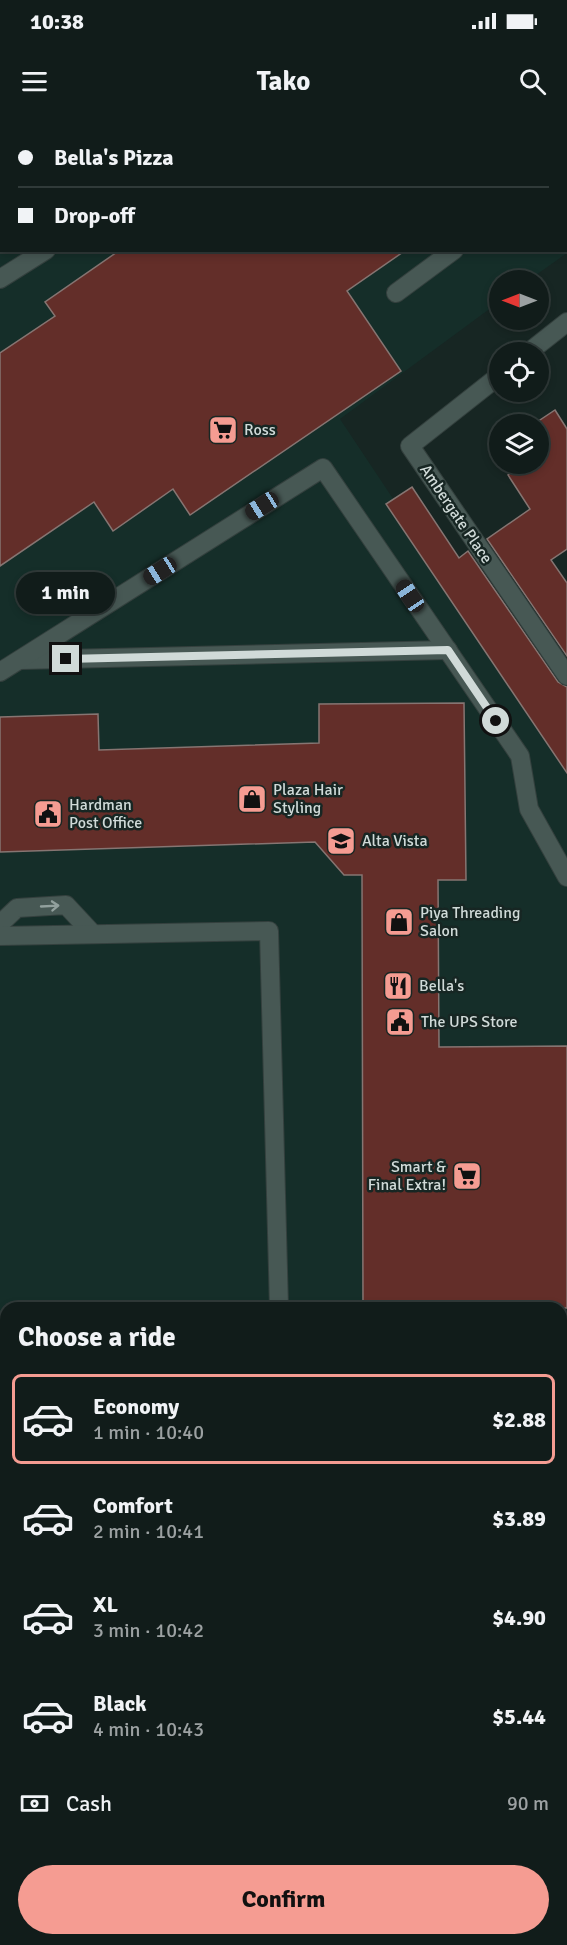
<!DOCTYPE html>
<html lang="en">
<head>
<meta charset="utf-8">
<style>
	:root { --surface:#111c1a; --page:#1e2927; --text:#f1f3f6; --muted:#9ca1a2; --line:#303a39; --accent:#f59c92 }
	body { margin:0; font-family:Signika,sans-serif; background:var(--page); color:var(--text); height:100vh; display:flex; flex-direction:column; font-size:22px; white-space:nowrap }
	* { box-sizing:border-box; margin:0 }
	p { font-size:20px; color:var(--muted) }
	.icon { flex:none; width:33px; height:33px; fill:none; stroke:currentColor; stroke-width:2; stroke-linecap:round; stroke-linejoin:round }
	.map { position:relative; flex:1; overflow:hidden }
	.drawer { position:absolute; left:0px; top:1182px; width:567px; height:644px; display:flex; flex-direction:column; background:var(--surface); border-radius:18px 18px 0 0; box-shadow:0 3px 9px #0003,0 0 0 2px var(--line) }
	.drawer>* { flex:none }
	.hud { position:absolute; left:0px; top:0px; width:567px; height:132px; box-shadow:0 3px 9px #0003,0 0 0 2px var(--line); display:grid; align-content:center; height:132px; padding:0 18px; background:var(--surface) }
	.needle { width:39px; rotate:270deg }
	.buttons { position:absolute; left:489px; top:150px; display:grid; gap:12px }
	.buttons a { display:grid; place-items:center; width:60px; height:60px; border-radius:50%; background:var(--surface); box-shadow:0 3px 9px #0003,0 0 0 2px var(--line); font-size:30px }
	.end { position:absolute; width:27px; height:27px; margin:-14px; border:8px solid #d0dad8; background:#111; box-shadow:0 0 0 3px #111 }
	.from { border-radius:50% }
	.bubble { position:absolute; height:42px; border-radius:21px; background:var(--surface); box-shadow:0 3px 9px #0003,0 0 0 2px var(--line); font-size:20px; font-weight:700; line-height:42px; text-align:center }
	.car { position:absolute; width:18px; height:36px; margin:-18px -9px; border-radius:8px; box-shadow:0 0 4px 2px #0007; background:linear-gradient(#222 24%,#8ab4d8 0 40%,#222 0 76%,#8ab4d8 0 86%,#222 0) }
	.hud b { display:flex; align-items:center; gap:21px; height:57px; font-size:22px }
	.hud b+b { border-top:2px solid var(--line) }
	.hud i { width:15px; height:15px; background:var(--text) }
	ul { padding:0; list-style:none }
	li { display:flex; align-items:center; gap:18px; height:90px; margin:0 12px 9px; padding:0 6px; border:3px solid transparent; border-radius:9px }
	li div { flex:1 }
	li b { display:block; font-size:22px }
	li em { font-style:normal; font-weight:700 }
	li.on { border-color:var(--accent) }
	li>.icon { width:54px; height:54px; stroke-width:1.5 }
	h2 { padding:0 18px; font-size:27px; line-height:72px }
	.pay { display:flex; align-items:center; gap:15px; height:66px; padding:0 18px; font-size:22px }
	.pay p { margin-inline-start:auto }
	.cta { display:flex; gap:12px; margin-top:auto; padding:12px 18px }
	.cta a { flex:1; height:69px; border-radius:36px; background:var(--accent); color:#111; font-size:24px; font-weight:700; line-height:69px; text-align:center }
	.status { display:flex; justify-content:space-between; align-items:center; height:42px; padding:0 30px; background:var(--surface); direction:ltr }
	.status svg { height:16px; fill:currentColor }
	header { display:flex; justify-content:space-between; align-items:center; height:78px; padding:0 18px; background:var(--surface); font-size:27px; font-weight:700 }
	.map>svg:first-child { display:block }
	.built { fill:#152e29; fill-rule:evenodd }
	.building { fill:#632e29; stroke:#867572; stroke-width:1.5 }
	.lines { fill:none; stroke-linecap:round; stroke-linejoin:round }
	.minor-casing { stroke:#34403e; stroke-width:20 }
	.minor { stroke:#475854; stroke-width:18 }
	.oneway { stroke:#92a09d }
	.route { stroke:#d0dad8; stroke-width:8 }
	.labels { text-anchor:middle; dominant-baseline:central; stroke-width:5; stroke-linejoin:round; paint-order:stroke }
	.poi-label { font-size:16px; fill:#d0dad8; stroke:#172623; text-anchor:start }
	.street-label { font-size:16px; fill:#d0dad8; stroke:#172623 }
</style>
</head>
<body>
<div class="status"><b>10:38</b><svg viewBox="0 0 49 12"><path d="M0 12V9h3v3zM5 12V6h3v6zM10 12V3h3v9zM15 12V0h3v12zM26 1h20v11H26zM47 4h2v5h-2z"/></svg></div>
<header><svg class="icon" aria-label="menu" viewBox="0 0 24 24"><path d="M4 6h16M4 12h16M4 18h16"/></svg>Tako<svg class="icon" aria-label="search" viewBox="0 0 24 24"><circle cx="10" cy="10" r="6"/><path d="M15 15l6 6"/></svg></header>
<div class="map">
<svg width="567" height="1825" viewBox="0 0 567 1825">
	<rect width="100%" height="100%" fill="#172623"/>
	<!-- built -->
	<path class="built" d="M0,0H567V133L529,160H500L499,182L340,299L567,640V1410L561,1414V1188H6V1789L0,1794ZM2,2H566V130H2Z"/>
	<!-- building -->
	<g class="building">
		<path d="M120,130H406L347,171L401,251L190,395L173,369L113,411L94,382L0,446V233L55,196L45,182Z"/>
		<path d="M555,290L567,309V429L551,440L567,463V536L487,419L530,389L508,355L517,347L515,344H538V304H534Z"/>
		<path d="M412,367L459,438L468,431L558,562L567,567V653L386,384Z"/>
		<path d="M464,583L466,760H438L439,927L567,926V1188H363L362,755H344L315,722L0,732V597L98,594L99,630L319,623V584Z"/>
	</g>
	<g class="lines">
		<!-- minor casing -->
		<g class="minor-casing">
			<g id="minor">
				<path d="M3,0L4,2"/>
				<path d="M445,0L446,2"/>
				<path d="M252,2L255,0"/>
				<path d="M566,8L567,10"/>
				<path d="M566,111L567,110"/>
				<path d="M0,159L46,130"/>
				<path d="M396,173L454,130"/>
				<path d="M529,232L567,202"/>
				<path d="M500,255L410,326L567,556"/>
				<path d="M20,540L448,530"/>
				<path d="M0,552L323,348L520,636L529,689L567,757"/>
				<path d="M0,804L17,788L66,785L93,814"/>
				<path d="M0,816L269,811L279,1188"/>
				<path d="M0,1302H6"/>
				<path d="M561,1345L567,1341"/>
				<path d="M566,1519L567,1521"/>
				<path d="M0,1773L6,1769"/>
				<path d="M106,1820L110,1825"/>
				<path d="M228,1820L232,1825"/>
				<path d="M61,1825L70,1820"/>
				<path d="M384,1825L393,1820"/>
			</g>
		</g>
		<!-- minor -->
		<use href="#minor" class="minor"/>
	</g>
	<!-- one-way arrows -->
	<defs><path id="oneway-shaft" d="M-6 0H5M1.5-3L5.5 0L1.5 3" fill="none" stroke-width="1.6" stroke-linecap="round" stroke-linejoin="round" transform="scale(1.5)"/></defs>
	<use class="oneway" href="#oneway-shaft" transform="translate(50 786) rotate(-3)"/>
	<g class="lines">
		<!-- route -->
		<path class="route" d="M66,539L448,530L496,601"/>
	</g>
	<!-- icons -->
	<defs>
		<g id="supermarket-square" transform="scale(1.5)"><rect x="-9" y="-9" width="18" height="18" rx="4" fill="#f59c92" stroke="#172623"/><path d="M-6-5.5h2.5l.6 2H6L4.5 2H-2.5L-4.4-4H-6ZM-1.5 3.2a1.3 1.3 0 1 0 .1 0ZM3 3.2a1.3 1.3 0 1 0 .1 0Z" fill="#111"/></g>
		<g id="shop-square" transform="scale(1.5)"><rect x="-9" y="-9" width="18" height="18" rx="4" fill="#f59c92" stroke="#172623"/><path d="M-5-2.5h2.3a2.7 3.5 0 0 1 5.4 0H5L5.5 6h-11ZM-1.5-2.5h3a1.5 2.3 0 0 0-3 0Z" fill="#111"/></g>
		<g id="civic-square" transform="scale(1.5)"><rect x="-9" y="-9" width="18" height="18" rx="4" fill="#f59c92" stroke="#172623"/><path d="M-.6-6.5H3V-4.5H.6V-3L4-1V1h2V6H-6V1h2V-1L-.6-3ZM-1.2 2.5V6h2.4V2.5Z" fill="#111"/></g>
		<g id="school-square" transform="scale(1.5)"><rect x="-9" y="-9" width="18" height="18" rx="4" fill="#f59c92" stroke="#172623"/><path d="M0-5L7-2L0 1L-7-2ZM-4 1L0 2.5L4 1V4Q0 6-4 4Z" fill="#111"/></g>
		<g id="restaurant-square" transform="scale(1.5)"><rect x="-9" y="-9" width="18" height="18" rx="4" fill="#f59c92" stroke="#172623"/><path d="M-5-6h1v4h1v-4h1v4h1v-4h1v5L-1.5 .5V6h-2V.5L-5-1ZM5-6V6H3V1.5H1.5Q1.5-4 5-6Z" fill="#111"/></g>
	</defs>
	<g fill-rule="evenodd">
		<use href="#supermarket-square" x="223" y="310"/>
		<use href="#shop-square" x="252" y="679"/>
		<use href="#civic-square" x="48" y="694"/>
		<use href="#school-square" x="341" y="721"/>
		<use href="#shop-square" x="399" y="802"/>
		<use href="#restaurant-square" x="398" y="866"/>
		<use href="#civic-square" x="400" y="902"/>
		<use href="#supermarket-square" x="467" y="1056"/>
	</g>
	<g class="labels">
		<!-- poi labels -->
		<g class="poi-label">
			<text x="244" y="310">Ross</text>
			<text x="273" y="670">Plaza Hair<tspan x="273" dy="18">Styling</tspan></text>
			<text x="69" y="685">Hardman<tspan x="69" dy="18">Post Office</tspan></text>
			<text x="362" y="721">Alta Vista</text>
			<text x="420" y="793">Piya Threading<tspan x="420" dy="18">Salon</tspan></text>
			<text x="419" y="866">Bella's</text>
			<text x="421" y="902">The UPS Store</text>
			<text x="446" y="1047" text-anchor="end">Smart &amp;<tspan x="446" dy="18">Final Extra!</tspan></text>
		</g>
		<!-- street labels -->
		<g class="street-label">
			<text transform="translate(456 394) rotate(56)">Ambergate Place</text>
		</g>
	</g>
</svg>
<div class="buttons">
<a><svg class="needle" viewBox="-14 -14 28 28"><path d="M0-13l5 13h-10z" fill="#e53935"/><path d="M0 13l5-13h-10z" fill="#9ca1a2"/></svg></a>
<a><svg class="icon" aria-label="locate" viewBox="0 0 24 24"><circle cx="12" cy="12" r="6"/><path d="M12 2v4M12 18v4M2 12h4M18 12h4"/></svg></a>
<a><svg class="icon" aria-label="layers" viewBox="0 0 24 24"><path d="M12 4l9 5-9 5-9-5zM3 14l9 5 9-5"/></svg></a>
</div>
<i class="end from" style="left:496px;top:601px"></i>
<i class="end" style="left:66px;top:539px"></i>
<div class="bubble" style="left:16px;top:452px;width:99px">1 min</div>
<i class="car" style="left:262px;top:386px;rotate:238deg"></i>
<i class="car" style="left:160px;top:451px;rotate:238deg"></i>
<i class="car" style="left:410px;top:476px;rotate:326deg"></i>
<div class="hud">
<b><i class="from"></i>Bella's Pizza</b>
<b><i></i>Drop-off</b>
</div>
<section class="drawer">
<h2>Choose a ride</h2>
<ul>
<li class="on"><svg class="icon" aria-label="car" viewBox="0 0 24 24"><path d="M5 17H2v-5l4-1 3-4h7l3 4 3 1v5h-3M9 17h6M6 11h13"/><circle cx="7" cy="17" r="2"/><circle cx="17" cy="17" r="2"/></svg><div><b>Economy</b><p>1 min · 10:40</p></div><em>$2.88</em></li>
<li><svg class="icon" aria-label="car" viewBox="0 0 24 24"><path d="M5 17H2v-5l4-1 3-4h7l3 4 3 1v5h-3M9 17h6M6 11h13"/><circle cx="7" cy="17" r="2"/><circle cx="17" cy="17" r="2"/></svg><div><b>Comfort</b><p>2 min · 10:41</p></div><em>$3.89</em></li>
<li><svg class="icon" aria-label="car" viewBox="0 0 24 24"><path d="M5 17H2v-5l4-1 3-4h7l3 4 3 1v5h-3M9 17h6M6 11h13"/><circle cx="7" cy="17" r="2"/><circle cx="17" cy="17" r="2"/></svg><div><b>XL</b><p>3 min · 10:42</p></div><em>$4.90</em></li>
<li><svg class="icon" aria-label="car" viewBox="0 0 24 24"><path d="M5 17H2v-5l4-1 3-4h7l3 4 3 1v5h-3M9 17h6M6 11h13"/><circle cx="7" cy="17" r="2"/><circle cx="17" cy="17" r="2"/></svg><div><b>Black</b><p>4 min · 10:43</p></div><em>$5.44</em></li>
</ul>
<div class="pay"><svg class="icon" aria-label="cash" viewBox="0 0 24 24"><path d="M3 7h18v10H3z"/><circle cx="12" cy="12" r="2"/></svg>Cash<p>90 m</p></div>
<div class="cta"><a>Confirm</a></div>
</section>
</div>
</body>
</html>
